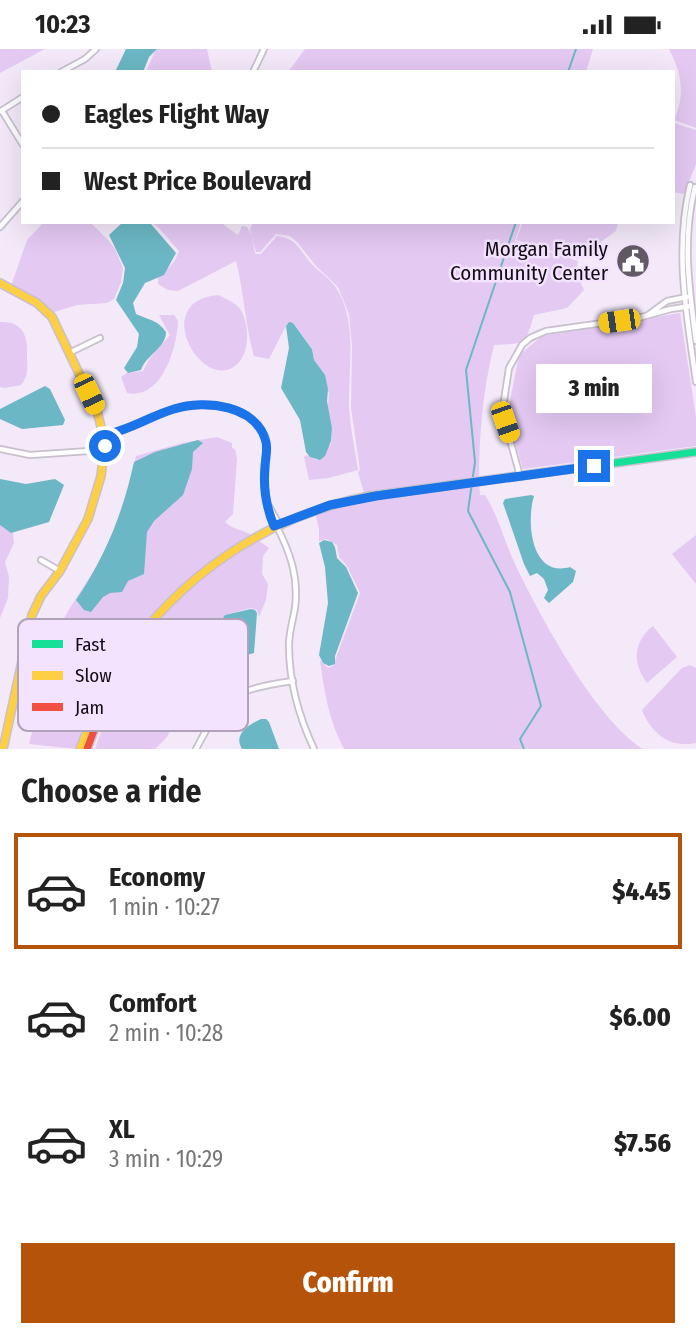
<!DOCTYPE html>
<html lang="en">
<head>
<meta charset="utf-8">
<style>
	:root { --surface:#fff; --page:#f6f6f6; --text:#222; --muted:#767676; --line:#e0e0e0; --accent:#b45309 }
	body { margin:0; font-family:"Fira Sans Condensed",sans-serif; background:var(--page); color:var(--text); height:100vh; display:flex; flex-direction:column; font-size:26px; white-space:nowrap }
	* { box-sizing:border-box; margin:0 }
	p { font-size:23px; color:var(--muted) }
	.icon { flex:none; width:38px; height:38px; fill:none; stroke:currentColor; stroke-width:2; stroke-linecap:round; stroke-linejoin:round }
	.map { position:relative; height:700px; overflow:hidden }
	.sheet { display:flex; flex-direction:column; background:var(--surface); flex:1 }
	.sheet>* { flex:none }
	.guide { position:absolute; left:21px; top:21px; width:654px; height:154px; border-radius:0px; box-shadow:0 7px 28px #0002; display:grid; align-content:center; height:154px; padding:0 21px; background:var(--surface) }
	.end { position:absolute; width:32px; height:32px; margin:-16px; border:9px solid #1a73e8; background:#fff; box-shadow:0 0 0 4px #fff }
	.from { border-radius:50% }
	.bubble { position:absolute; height:49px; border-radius:0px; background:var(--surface); box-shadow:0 7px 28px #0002; font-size:23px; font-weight:800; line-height:49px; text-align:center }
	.car { position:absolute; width:21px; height:42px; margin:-21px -10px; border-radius:9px; box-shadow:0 0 5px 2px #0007; background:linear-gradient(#f5c518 24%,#345 0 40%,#f5c518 0 76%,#345 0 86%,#f5c518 0) }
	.guide b { display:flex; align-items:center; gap:24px; height:66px; font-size:26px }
	.guide b+b { border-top:2px solid var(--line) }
	.guide i { width:18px; height:18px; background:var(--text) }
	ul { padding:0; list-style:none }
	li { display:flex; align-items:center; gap:21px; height:116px; margin:0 14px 10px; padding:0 7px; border:4px solid transparent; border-radius:0px }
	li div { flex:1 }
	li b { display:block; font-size:26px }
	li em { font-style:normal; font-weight:800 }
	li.active { border-color:var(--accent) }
	li>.icon { width:63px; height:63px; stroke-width:1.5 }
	h2 { padding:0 21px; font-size:32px; line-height:84px }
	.primary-button { display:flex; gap:14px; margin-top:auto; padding:14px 21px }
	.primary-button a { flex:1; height:80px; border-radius:0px; background:var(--accent); color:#fff; font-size:28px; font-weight:800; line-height:80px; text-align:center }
	.status { display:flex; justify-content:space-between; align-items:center; height:49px; padding:0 35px; background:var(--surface); direction:ltr }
	.status svg { height:19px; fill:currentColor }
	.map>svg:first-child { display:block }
	.green { fill:#e4c9f3 }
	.water { fill:#6cb7c5 }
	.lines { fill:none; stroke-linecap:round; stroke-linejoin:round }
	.stream { stroke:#6cb7c5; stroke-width:2 }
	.street-casing { stroke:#c8c0cd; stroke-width:8 }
	.fast-casing { stroke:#c8c0cd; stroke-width:10 }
	.slow-casing { stroke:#c8c0cd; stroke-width:10 }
	.jam-casing { stroke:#c8c0cd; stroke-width:10 }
	.street { stroke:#fdfcfe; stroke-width:4.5 }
	.fast { stroke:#16e098; stroke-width:7 }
	.slow { stroke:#ffcf43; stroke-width:7 }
	.jam { stroke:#f24e42; stroke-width:7 }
	.route { stroke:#1a73e8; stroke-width:9 }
	.labels { text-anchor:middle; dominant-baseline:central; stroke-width:5; stroke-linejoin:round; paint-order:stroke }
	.poi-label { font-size:21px; fill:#130d16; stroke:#f4e3ff; text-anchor:end }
	.key { fill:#f4e3ff; stroke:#b0a3b9; stroke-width:2 }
	.key-label { font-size:19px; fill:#130d16 }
</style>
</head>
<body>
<div class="status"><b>10:23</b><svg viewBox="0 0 49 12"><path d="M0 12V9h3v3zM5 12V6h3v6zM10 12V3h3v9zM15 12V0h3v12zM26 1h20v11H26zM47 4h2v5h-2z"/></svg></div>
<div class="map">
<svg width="696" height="700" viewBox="0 0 696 700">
	<rect width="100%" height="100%" fill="#f3e9f9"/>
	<!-- green -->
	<g class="green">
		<path d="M0,0H45L0,24Z"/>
		<path d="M156,0H207L212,23H146Z"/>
		<path d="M305,0H593L586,23H288Z"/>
		<path d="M669,0H696V79L674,71C686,46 681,23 669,0Z"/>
		<path d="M674,74L696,81V115L684,145L674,143Z"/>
		<path d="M44,173H86L92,175L109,192L115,200L123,219L121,233L114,250L107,254L77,256L54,263L34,248L11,237L27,191Z"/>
		<path d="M150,173H220L238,186L242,177L247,178L252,187L255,205H261L277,187C295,189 299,199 309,212C317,222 330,229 336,239C358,272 348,320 349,357C350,378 355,400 358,421L329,429L309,431L304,408L307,406L317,411L331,395L332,379L328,358L329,344L314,311L312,299L293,274L287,275L269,310L254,307C245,276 244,243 236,212L178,242L168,241L158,235V226C169,221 175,213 179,202L157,177Z"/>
		<path d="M253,173H521L515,192L578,212L576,224L584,241L567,259L534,266C525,297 526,294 494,296C483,341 479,385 479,431L365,447L358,423L360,421L351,359L352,298L349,265L338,238L315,216L298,194L290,187L276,185L260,203H256L250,181Z"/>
		<path d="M523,173H618L616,182L577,210L516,191Z"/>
		<path d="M218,246C226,250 235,253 240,260C249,273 250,300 240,312C207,352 146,252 218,246Z"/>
		<path d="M680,264L696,368V397L523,420L507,367L519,306L542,287Z"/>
		<path d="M159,266H174L178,272C177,299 162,351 127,344L121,328L127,324L143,322L150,309L170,286Z"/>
		<path d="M0,273C24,272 28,288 27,308C27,320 29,326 21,336L5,339L0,338Z"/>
		<path d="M217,388L232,394V399L235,400L237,410L233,465L225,473C233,481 242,480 251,486L215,509L184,535L169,549L127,601L106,621L76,700L29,695L59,579C71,554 90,531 103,505C119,474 128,441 136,407L182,394Z"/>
		<path d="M479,435L480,446H485C499,468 504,492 515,515C540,567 595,670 643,700H344C329,672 324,642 320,611L328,619L333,617L360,544L347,517L339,508L337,496L326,490L319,492V480L315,463L377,449Z"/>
		<path d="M0,476L13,484L14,494L5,513L9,528L8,549L0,569Z"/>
		<path d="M696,486V535L672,505Z"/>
		<path d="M255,489L269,499L263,507L262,525L268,535L266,551L259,568L257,561L251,559L225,566C221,580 218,597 210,608C198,624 175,632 163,649L168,657L174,659L175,674L166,689L155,700H95L114,646L129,622L136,597L144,586L173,552L218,513Z"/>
		<path d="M653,577L677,608L647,634C632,614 633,593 653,577Z"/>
		<path d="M690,616L696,619V694C670,700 651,684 642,661L682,619Z"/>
	</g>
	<!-- water -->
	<g class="water">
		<path d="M126,0H157L149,8L143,23H115Z"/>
		<path d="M123,173L151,175L176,204L164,226L145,234L133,254L136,265C149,271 158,271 166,283C166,299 146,306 141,321L128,324L124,319L137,298L139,285L116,251L123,234L125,219L109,186Z"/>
		<path d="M289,273L293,274L312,300L314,311L325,326L328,340L327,352L332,379L331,392L325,407L320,411L310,408L306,403L300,371L281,339L289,299L286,277Z"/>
		<path d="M45,337L50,340L65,371L63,376L22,380L0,370V360Z"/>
		<path d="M198,391L203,394L193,403L192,420L183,446L154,472L147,483L144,525L128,532L122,543L110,544L103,548L91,563L84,561L76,551C105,508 123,464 134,413L155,403Z"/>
		<path d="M0,430L26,435L55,430L64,436L49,473L11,484L0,476Z"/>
		<path d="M531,446L534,447C526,473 531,529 570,518L576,522L573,533L549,554L544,549L548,541L544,530L537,524L530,527L524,515L503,454L505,450Z"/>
		<path d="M324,491L332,493L335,498L337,509L346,518L358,544L335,607V615L329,617L323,614L319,606L328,554L325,518L319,494Z"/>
		<path d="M251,560L255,561L257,564L254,604L229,611L209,624L189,641L175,658L169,656L165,650C167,646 170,639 174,636C185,624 201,621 210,608C223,591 215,579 225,566Z"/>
		<path d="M261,670H266L269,673L279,700H242C233,685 248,676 261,670Z"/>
	</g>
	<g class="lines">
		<!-- stream -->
		<g class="stream">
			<path d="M568,23L576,0"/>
			<path d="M516,173L466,321L475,413L468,462L510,543L541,657L520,690L524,700"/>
		</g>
		<!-- street casing -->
		<g class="street-casing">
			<g id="street">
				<path d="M61,23L85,10L96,0"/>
				<path d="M253,23L264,0"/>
				<path d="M1,62L23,48"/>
				<path d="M2,62L23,96"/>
				<path d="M690,136C674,203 687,267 696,333"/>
				<path d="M695,138C682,190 689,239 696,292"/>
				<path d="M0,178L23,152"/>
				<path d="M648,266L667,252L687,248"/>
				<path d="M69,304L100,289"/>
				<path d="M104,386C129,382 150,367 174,360C205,351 257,355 266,393C268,404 264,414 264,425C265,443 268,461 274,477"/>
				<path d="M0,400L30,406L104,401"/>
				<path d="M520,427L505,373L503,358L509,319L522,296L530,289L546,282L638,269L671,260L691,257"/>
				<path d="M269,457L279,475"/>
				<path d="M276,476C290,503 299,528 295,559C293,571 289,583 289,596C289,632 299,668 314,700"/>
				<path d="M41,511L60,522"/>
				<path d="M196,700C224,646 233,641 293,632"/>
			</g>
		</g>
		<!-- fast casing -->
		<g class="fast-casing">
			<path id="fast" d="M370,447L696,403"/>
		</g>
		<!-- slow casing -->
		<g class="slow-casing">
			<g id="slow">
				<path d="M0,234L37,254L52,268L97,362L105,393L101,427L88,470L60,522L41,547L32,566L3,700"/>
				<path d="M80,700C91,672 102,643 119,617C176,528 266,467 370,447"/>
			</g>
		</g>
		<!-- jam casing -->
		<g class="jam-casing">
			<path id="jam" d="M87,700L112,633"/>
		</g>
		<!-- street -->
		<use href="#street" class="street"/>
		<!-- fast -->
		<use href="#fast" class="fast"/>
		<!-- slow -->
		<use href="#slow" class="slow"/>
		<!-- jam -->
		<use href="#jam" class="jam"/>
	</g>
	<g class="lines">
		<!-- route -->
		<path class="route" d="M105,397L104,386C129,382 150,367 174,360C205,350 257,356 266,393C268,402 265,410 265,419C263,439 267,460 274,477L330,456L376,447L594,417"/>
	</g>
	<!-- icons -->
	<defs>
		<g id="civic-disc" transform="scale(1.75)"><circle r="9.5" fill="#615a65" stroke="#f4e3ff"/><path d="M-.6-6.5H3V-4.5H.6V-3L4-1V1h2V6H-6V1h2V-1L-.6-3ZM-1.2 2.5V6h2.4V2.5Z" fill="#fff"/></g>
	</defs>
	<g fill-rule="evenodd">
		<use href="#civic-disc" x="633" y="212"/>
	</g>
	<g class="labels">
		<!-- poi labels -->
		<g class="poi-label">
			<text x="608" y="200">Morgan Family<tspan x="608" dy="24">Community Center</tspan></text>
		</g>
	</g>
	<!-- legend -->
	<rect x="18" y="570" width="230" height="112" rx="10" class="key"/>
	<rect x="32" y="591" width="31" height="8" fill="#16e098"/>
	<rect x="32" y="622" width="31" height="9" fill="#ffcf43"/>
	<rect x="32" y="654" width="31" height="8" fill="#f24e42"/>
	<g class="key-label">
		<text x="75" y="602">Fast</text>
		<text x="75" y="633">Slow</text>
		<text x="75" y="665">Jam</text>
	</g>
</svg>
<i class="end from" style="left:105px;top:397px"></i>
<i class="end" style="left:594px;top:417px"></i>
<div class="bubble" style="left:536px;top:315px;width:116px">3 min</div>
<i class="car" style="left:619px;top:272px;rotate:262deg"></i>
<i class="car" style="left:89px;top:345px;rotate:155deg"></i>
<i class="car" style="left:505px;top:373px;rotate:161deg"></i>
<div class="guide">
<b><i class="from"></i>Eagles Flight Way</b>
<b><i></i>West Price Boulevard</b>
</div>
</div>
<section class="sheet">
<h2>Choose a ride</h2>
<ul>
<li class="active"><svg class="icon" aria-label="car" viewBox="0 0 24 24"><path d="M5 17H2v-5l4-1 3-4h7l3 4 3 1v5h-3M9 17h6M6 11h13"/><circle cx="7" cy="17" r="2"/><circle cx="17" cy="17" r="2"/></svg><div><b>Economy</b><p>1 min · 10:27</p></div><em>$4.45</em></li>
<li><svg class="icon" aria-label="car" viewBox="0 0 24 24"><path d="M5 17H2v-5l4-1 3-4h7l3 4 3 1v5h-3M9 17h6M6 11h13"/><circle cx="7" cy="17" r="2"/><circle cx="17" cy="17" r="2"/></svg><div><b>Comfort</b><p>2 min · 10:28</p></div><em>$6.00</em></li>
<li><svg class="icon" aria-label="car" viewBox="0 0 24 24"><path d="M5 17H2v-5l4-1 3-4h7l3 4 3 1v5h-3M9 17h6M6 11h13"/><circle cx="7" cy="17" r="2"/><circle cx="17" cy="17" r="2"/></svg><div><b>XL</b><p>3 min · 10:29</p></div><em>$7.56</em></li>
</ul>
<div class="primary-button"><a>Confirm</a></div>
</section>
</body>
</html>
